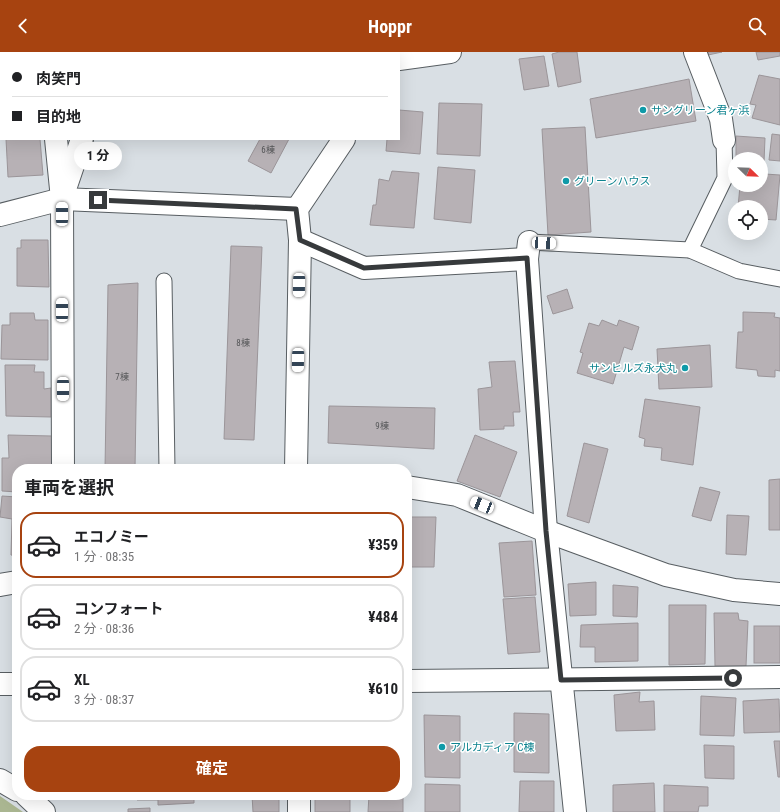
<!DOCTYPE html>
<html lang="ja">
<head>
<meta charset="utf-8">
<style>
	:root { --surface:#fff; --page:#f6f6f6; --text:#202124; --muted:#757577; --line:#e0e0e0; --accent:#a74310 }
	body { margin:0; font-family:"Roboto Condensed","Noto Sans JP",sans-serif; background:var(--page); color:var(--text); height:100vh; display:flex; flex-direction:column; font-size:15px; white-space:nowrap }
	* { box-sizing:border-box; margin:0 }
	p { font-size:13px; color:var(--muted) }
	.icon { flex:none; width:22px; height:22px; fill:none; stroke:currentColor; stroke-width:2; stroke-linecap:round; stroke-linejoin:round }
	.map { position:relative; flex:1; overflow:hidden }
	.drawer { position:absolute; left:12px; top:412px; width:400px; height:336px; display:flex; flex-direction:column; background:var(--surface); border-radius:16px; box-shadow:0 4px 16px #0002 }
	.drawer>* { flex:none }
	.banner { position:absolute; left:0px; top:0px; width:400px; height:88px; box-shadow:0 4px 16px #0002; display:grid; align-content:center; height:88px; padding:0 12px; background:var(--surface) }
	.needle { width:26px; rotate:113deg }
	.buttons { position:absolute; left:728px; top:100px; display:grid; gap:8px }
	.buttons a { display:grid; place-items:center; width:40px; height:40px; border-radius:50%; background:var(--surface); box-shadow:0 4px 16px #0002; font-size:20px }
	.end { position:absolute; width:18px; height:18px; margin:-9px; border:5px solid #373a3c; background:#fff; box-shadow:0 0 0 2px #fff }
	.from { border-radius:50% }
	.bubble { position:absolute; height:28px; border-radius:14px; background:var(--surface); box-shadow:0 4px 16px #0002; font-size:13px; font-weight:700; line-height:28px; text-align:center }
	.car { position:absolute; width:12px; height:24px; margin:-12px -6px; border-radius:5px; box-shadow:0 0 3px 1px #0007; background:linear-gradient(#fff 24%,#345 0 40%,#fff 0 76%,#345 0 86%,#fff 0) }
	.banner b { display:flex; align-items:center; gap:14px; height:38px; font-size:15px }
	.banner b+b { border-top:1px solid var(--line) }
	.banner i { width:10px; height:10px; background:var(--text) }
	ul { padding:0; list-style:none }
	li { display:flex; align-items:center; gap:12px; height:66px; margin:0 8px 6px; padding:0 4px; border:2px solid var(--line); border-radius:16px }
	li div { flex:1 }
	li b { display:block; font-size:15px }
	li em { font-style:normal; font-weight:700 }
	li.active { border-color:var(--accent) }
	li>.icon { width:36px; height:36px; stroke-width:1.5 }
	h2 { padding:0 12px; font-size:18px; line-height:48px }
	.action { display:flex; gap:8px; margin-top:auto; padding:8px 12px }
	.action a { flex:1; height:46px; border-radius:16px; background:var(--accent); color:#fff; font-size:16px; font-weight:700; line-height:46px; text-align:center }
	header { display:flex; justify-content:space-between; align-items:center; height:52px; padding:0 12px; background:var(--accent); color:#fff; font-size:18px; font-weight:700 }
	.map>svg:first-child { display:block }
	.forest { fill:#aab691 }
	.building { fill:#b7b1b5; stroke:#9b9599 }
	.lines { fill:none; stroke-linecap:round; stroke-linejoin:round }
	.lane-casing { stroke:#585e62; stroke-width:17 }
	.street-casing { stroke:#585e62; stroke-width:24 }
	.secondary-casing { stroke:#585e62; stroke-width:24 }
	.lane { stroke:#fff; stroke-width:15 }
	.street { stroke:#fff; stroke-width:22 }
	.secondary { stroke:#fff; stroke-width:22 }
	.route { stroke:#373a3c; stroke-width:5 }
	.culture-dot { fill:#0f9aa8; stroke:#fff; stroke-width:1.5 }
	.labels { text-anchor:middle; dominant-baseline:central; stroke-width:3; stroke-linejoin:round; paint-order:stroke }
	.number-label { font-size:9px; fill:#57585a }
	.culture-label { font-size:11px; fill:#0d838f; stroke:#fff; text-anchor:start }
</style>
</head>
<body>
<header><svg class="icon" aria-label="back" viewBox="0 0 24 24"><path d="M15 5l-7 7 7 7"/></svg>Hoppr<svg class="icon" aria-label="search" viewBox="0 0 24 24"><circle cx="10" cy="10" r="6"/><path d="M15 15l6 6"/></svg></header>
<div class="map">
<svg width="780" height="760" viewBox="0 0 780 760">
	<rect width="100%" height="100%" fill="#d9dfe4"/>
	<!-- forest -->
	<path class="forest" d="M0,744L23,760H0Z"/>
	<!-- building -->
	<g class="building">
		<path d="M156,0H182L156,1Z"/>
		<path d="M559,0H577L581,30L558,35L552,2Z"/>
		<path d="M708,0H722L708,3Z"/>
		<path d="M756,0H780V4L758,8Z"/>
		<path d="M544,4L549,34L524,38L519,7Z"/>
		<path d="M0,18H1L0,58Z"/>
		<path d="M759,23L780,27V73L752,66L756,53L750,52Z"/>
		<path d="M689,27L696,69L596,86L590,47Z"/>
		<path d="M439,51L482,52L480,104L437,102Z"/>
		<path d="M399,58L423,60L420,102L386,99L387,87H399Z"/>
		<path d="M585,75L591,180L548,183L542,77Z"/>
		<path d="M772,82L780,83V109L769,108Z"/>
		<path d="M736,84L765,86L764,110H761V107H736Z"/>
		<path d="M6,87H40L43,123L8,125Z"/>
		<path d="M260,87H289L271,121L248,109Z"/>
		<path d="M438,115L475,118L471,171L434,167Z"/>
		<path d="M761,115L764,116L765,122L780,123L776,168L761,167V155H738L740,134L736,133H761Z"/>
		<path d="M392,119L419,121L414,176L370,173L373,153H376L379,127L389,129Z"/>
		<path d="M21,188H48L49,235L17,234V196H21Z"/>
		<path d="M231,194L262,195L254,388L224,387Z"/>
		<path d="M138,231L135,417H105L108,233Z"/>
		<path d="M567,237L573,256L553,262L547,244Z"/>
		<path d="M743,260L775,261L774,265L780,266V319L775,318V325L758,324L757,318L736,316L738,280H743Z"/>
		<path d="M10,261H34L35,268H48V308L1,307L2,273H10Z"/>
		<path d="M602,268L617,274L619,268L639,275L632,298L624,295L613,332L577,321L583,301L580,300L589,271L599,274Z"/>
		<path d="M710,293L712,335L659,337L657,297Z"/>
		<path d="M515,309L520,360H513L514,374H504V377L480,378L478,337L492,335L489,310Z"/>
		<path d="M5,313H35L34,320H44V337L51,336V365L6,364Z"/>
		<path d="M645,347L700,355L693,413L661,408L662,396L644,394L645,387L639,385Z"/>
		<path d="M329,354L435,356L434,397L328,391Z"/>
		<path d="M8,383L52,384L53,417H17V440L2,439V406H9Z"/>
		<path d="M475,383L517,400L500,445L457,429Z"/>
		<path d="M584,391L608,397L589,471L567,464Z"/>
		<path d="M780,427V478H769V428Z"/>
		<path d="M700,435L720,440L711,469L692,464Z"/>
		<path d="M2,444L17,445V504L11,503L12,467L0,465Z"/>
		<path d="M727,463L749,464L746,503L726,502Z"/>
		<path d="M407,465H436L434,515H407Z"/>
		<path d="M532,489L536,543L504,545L499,491Z"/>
		<path d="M596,530V563L570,564L568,532Z"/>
		<path d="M613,533L638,535L637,565L613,564Z"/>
		<path d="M535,545L540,600L508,602L503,547Z"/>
		<path d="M669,553H706L705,612L669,613Z"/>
		<path d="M714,561H738L739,568L748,569L746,614H715Z"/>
		<path d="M638,571V609L595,610V595H580L581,573Z"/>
		<rect x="754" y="574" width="26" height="37"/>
		<path d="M640,640L639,650L654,649L655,678L616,679L614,643Z"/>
		<path d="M701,644L736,646L734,684L700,683Z"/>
		<path d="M779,647L780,680L744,681L743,649Z"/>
		<path d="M514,661L549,662V721L514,720Z"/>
		<path d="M424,663L460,664V726L425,725Z"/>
		<path d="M774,689H780V725H778Z"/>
		<path d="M704,693L734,694V727L705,726Z"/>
		<path d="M520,729H554V760H519Z"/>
		<path d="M654,731L655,760H613V733Z"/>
		<path d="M425,732L460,733V760H425Z"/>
		<path d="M664,733L708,735V754H699L698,760H664Z"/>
		<path d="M137,743H194V751L158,753V748H137Z"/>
		<path d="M252,743H279V760H253Z"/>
		<rect x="315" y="743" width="35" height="17"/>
		<path d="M369,743H403V760H368Z"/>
		<path d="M150,756V760H128V757Z"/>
	</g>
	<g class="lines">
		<!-- lane casing -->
		<g class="lane-casing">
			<g id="lane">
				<path d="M237,1L238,0"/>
				<path d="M529,190L690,198L739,219L780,227"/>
				<path d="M690,198L725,126L724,88"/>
				<path d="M164,229L167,417"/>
			</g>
		</g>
		<!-- street casing -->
		<g class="street-casing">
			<g id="street">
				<path d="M48,0V1"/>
				<path d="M695,0L721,67L724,88"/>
				<path d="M106,1V0"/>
				<path d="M399,7L450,0"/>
				<path d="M56,87L62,147L63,417"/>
				<path d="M64,140L82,87"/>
				<path d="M0,163L62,147L297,157"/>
				<path d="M300,188L364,216L527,207"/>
				<path d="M529,190L527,207L546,479L575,760"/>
				<path d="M296,417L300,188L297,157L344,87"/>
				<path d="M407,629L780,625"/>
				<path d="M0,632H17"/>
				<path d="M0,728L17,738"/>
				<path d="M26,743L44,760"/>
				<path d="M299,743V760"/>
			</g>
		</g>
		<!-- secondary casing -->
		<g class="secondary-casing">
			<g id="secondary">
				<path d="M407,435L457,443L546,479L666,523L734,538L780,542"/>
				<path d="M0,533L17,530"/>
			</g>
		</g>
		<!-- lane -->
		<use href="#lane" class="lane"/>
		<!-- street -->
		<use href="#street" class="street"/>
		<!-- secondary -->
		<use href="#secondary" class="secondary"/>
	</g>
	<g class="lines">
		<!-- route -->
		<path class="route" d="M98,148L296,157L300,188L364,216L527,206L546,479L561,628L733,626"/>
	</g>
	<!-- markers -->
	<g class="culture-dot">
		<circle cx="643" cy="58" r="4"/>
		<circle cx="566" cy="129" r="4"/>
		<circle cx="685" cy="316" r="4"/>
		<circle cx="442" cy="695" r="4"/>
	</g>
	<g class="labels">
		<!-- number labels -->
		<g class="number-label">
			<text x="268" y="98">6棟</text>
			<text x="243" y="291">8棟</text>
			<text x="122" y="325">7棟</text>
			<text x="382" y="374">9棟</text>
		</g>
		<!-- culture labels -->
		<g class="culture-label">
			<text x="651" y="58">サングリーン君ヶ浜</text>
			<text x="574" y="129">グリーンハウス</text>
			<text x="677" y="316" text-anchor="end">サンヒルズ永犬丸</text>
			<text x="450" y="695">アルカディア C棟</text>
		</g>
	</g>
</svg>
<div class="buttons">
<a><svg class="needle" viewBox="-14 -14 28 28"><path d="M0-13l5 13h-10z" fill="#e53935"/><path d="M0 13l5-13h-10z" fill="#757577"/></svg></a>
<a><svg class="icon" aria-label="locate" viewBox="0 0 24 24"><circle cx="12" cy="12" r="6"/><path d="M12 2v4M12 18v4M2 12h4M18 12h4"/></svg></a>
</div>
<i class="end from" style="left:733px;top:626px"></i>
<i class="end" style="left:98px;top:148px"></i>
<div class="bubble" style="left:74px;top:90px;width:48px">1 分</div>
<i class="car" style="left:62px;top:162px;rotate:0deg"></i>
<i class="car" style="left:544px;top:191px;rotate:93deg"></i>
<i class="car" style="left:299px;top:233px;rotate:181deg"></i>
<i class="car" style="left:62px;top:258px;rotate:0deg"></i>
<i class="car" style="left:298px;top:308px;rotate:181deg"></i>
<i class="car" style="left:63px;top:337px;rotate:180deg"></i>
<i class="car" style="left:482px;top:453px;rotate:292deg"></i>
<div class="banner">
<b><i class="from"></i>肉笑門</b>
<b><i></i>目的地</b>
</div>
<section class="drawer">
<h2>車両を選択</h2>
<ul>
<li class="active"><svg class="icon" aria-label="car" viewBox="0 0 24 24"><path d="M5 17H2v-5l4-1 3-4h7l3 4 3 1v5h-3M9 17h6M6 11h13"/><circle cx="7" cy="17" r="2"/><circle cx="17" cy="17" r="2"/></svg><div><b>エコノミー</b><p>1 分 · 08:35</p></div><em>¥359</em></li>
<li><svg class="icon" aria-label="car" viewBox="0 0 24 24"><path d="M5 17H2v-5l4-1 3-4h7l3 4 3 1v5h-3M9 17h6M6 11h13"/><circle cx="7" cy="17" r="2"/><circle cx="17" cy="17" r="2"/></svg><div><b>コンフォート</b><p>2 分 · 08:36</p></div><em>¥484</em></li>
<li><svg class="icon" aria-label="car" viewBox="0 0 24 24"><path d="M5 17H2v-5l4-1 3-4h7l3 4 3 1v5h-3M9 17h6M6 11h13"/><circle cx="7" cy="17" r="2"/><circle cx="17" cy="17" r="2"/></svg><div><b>XL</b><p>3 分 · 08:37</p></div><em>¥610</em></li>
</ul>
<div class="action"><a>確定</a></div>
</section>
</div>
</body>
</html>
